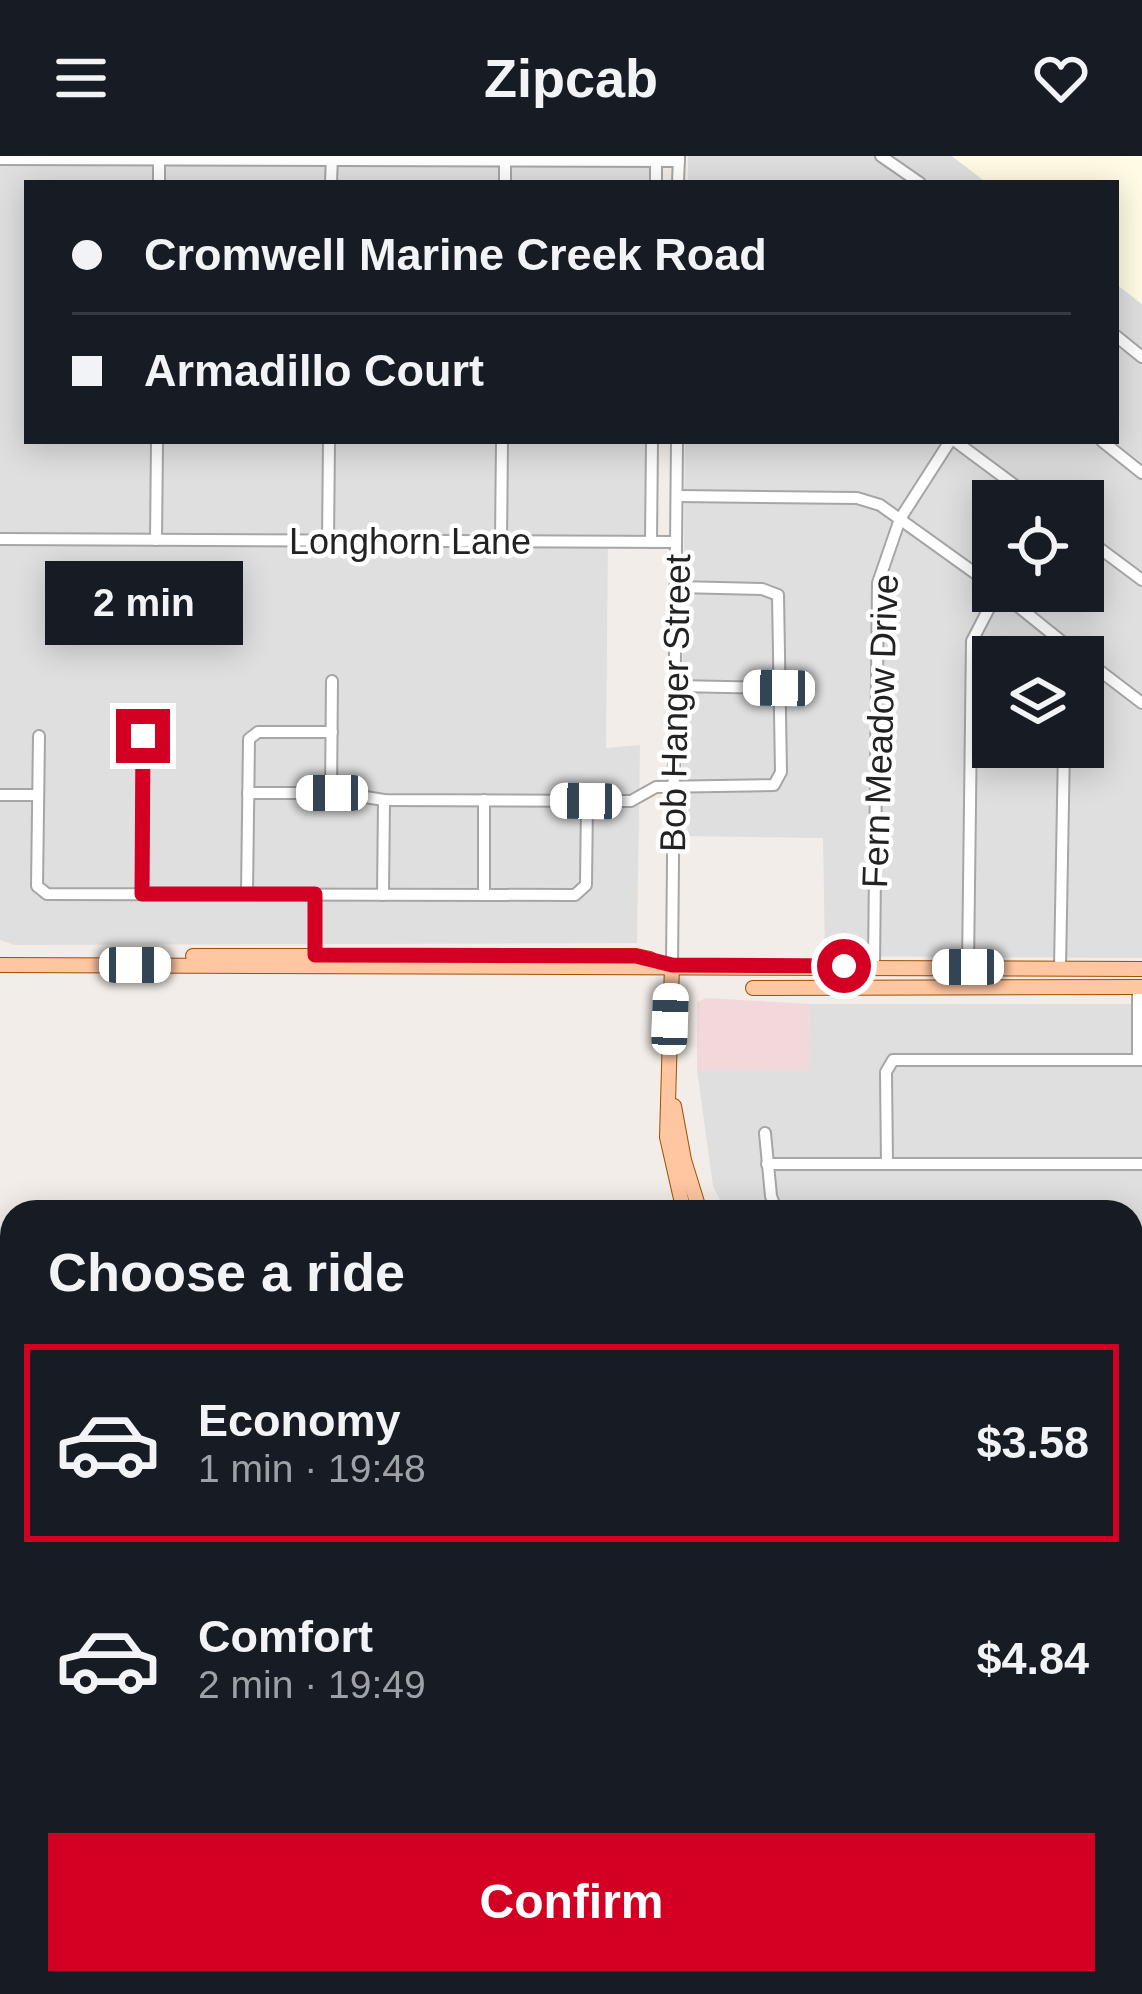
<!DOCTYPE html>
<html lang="en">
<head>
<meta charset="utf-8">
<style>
	:root { --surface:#171b24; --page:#20242c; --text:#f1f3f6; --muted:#9ea1a6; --line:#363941; --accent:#d30024 }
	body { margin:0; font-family:Arial,sans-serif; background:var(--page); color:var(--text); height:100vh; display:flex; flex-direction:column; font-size:45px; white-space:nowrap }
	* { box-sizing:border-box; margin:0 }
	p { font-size:39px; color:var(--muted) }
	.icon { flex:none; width:66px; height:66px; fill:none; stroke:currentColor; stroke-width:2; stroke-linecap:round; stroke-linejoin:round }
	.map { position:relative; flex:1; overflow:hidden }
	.details { position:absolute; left:0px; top:1044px; width:1143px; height:795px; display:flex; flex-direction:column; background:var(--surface); border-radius:36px 36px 0 0; box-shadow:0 6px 30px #0003 }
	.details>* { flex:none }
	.hud { position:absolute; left:24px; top:24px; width:1095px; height:264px; border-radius:0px; box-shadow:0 6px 30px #0003; display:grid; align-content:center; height:264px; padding:0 48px; background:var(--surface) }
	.buttons { position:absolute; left:972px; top:324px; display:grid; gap:24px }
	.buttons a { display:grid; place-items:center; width:132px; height:132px; border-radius:0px; background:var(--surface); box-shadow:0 6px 30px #0003; font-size:60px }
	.end { position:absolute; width:54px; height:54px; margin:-27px; border:15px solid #d30024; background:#fff; box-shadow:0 0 0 6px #fff }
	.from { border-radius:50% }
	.bubble { position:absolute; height:84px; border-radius:0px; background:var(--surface); box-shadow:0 6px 30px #0003; font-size:39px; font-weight:800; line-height:84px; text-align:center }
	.car { position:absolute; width:36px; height:72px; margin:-36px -18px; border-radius:15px; box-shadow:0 0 9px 3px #0007; background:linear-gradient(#fff 24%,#345 0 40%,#fff 0 76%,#345 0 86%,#fff 0) }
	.hud b { display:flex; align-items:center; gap:42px; height:114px; font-size:45px }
	.hud b+b { border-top:3px solid var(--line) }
	.hud i { width:30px; height:30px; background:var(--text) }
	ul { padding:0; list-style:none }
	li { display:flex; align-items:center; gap:36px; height:198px; margin:0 24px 18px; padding:0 24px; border:6px solid transparent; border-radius:0px }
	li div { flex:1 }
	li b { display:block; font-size:45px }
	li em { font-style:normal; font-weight:800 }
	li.on { border-color:var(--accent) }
	li>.icon { width:108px; height:108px; stroke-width:1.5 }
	h2 { padding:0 48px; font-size:54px; line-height:144px }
	.cta { display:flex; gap:24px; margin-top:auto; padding:24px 48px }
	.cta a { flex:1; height:138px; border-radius:0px; background:var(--accent); color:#fff; font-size:48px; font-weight:800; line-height:138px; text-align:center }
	header { display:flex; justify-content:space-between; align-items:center; height:156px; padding:0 48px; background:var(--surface); font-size:54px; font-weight:800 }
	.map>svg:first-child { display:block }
	.residential { fill:#e0dfdf; fill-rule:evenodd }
	.commercial { fill:#f2d8db }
	.education { fill:#fffbe4 }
	.parking { fill:#e2e2e2 }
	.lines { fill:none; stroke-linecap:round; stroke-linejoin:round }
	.minor-casing { stroke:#a6a6a6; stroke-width:14 }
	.major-casing { stroke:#9f5000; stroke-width:16 }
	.minor { stroke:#fff; stroke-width:10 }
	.major { stroke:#fec6a1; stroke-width:14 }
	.route { stroke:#d30024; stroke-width:15 }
	.labels { text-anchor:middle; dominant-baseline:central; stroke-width:9; stroke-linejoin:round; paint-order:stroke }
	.street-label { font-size:36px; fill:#222; stroke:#fff }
</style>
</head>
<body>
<header><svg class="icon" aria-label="menu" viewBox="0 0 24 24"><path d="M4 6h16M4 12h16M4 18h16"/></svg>Zipcab<svg class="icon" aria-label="heart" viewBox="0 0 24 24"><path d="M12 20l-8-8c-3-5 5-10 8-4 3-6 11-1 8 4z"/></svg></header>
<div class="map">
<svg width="1142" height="1838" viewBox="0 0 1142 1838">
	<rect width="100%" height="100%" fill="#f2ede8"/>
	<!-- residential -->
	<g class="residential">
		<path d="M0,0H651V27H27V285H649L648,381L608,382L606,592L640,589L637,787L14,789L0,784Z"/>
		<path d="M688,0H952L987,27H688Z"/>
		<path d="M1116,128L1142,148V802L825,800L823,682L681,680L685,285H1116ZM993,345H1083V435H993ZM993,501H1083V591H993Z"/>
		<path d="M810,848H1142V1376L1131,1373V1056H726L713,1030L697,914L808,915Z"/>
		<path d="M0,1186L12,1189V1491L0,1489Z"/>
		<path d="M1131,1408L1142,1410V1838H792L799,1827H1131Z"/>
		<path d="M356,1827H547L564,1838H350Z"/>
	</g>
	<!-- commercial -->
	<path class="commercial" d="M706,842L810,848L809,915L697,914V846Z"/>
	<!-- education -->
	<g class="education">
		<path d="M952,0H1142V148L1116,128V27H987Z"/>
		<path d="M0,1510L12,1512V1827H356L350,1838H0Z"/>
	</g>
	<!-- parking -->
	<path class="parking" d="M12,1602V1753L9,1754L1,1752L0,1747V1634L7,1633L2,1627Z"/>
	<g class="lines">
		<!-- minor casing -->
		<g class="minor-casing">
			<g id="minor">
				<path d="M881,0L920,27"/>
				<path d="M0,3L679,5"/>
				<path d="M159,27V0"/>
				<path d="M331,27L332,0"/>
				<path d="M505,27V0"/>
				<path d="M656,27V3"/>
				<path d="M678,27L679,0"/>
				<path d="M1116,180L1142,201"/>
				<path d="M955,285L1036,345"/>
				<path d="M1102,285L1142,317"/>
				<path d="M677,340L857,342L880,349L993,430"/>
				<path d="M1083,380L1142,424"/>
				<path d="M0,383L676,386"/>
				<path d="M156,384L157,285"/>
				<path d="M328,384L329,285"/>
				<path d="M501,385L502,285"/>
				<path d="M651,386L652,285"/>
				<path d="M999,435L1081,501"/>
				<path d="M1083,502L1142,547"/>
				<path d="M675,530L779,532"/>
				<path d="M39,580L37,730L47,738L575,739L586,729L587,645"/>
				<path d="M248,637H340L384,644L631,645L656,631L774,629L781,616L778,439L762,433L677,431"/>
				<path d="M331,637L332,525"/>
				<path d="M0,639H38"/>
				<path d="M142,738L143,580"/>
				<path d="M247,738L249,583L258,576H332"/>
				<path d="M383,739L384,644"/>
				<path d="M484,739V644"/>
				<path d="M315,799V738"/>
				<path d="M672,809L677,285"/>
				<path d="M874,810L878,427L900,363L950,285"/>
				<path d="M968,811L972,485L998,435"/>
				<path d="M1060,812L1064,591"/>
				<path d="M1138,903V839L1142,835"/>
				<path d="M765,977L771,1040L777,1056"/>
				<path d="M767,1008H1142"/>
				<path d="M887,1008L886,916L893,904H1142"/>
				<path d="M1131,1110H1142"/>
				<path d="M1131,1209L1142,1210"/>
				<path d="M1131,1469L1142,1474"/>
				<path d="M0,1500L12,1502"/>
				<path d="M1131,1584L1142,1590"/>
				<path d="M1131,1698L1142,1704"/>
				<path d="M1131,1769L1142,1774"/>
				<path d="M562,1827L579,1838"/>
				<path d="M839,1827L851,1838"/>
				<path d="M1078,1827L1118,1838"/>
				<path d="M415,1838L421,1827"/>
				<path d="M532,1838L539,1827"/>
				<path d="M856,1838L865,1827"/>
				<path d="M1018,1838L1038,1829L1058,1827"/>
			</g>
		</g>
		<!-- major casing -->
		<g class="major-casing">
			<g id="major">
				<path d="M193,800H636L650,803"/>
				<path d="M0,809L1142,813"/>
				<path d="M672,809L667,981L684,1056"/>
				<path d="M753,832L1142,831"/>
				<path d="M674,950L684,1004L700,1056"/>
				<path d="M751,1838L758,1827"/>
				<path d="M774,1838L780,1827"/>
			</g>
		</g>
		<!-- minor -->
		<use href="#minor" class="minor"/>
		<!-- major -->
		<use href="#major" class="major"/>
	</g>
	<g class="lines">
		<!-- route -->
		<path class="route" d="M143,580L142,738H315V799L636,800L672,809L844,810"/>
	</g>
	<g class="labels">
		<!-- street labels -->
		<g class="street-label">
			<text x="410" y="385">Longhorn Lane</text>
			<text transform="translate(675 547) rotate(-89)">Bob Hanger Street</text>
			<text transform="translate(880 575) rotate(-88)">Fern Meadow Drive</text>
		</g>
	</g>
</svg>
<div class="buttons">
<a><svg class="icon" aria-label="locate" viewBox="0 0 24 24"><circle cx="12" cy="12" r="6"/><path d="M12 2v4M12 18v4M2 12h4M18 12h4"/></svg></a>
<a><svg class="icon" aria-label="layers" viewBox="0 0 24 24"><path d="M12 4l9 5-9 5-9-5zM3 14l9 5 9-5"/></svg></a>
</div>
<i class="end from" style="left:844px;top:810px"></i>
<i class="end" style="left:143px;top:580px"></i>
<div class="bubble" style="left:45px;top:405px;width:198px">2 min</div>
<i class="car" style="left:779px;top:532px;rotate:271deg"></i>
<i class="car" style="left:332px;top:637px;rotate:270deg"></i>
<i class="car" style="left:586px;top:645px;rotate:271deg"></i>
<i class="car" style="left:135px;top:809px;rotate:90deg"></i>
<i class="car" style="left:968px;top:811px;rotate:270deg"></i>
<i class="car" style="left:670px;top:863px;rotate:2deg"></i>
<div class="hud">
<b><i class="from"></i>Cromwell Marine Creek Road</b>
<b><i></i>Armadillo Court</b>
</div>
<section class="details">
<h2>Choose a ride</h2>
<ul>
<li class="on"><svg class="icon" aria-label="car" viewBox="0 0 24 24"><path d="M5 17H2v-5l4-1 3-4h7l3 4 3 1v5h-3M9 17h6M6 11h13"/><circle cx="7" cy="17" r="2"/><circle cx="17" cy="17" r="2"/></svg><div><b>Economy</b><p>1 min · 19:48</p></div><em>$3.58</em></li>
<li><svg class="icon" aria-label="car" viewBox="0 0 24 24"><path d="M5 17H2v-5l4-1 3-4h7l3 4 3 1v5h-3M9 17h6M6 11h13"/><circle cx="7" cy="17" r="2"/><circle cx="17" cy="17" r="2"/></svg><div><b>Comfort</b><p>2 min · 19:49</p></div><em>$4.84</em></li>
</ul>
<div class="cta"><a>Confirm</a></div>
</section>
</div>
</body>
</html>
